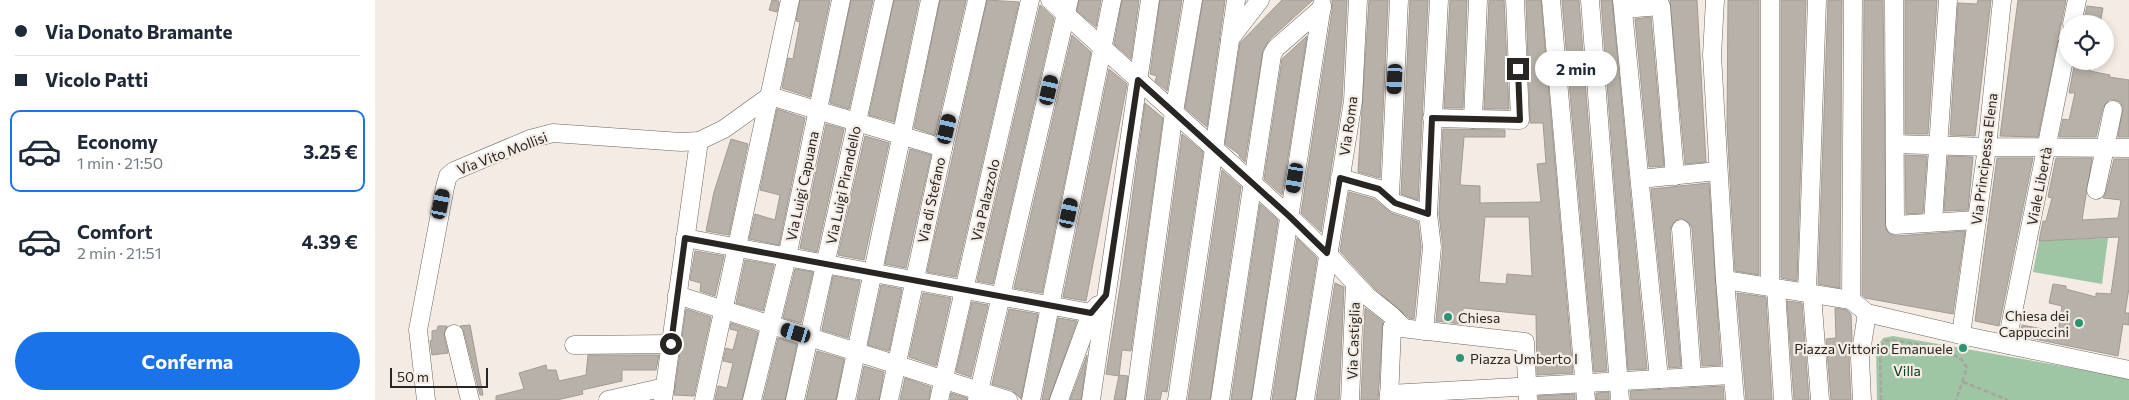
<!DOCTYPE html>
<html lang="it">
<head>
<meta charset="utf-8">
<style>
	:root { --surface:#fff; --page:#f2f2f3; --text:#1f2937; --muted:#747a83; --line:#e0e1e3; --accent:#1a73e8 }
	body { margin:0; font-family:Commissioner,sans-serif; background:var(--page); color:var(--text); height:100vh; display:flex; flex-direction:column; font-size:19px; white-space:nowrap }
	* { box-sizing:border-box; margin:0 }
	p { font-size:16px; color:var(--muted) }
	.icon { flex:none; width:28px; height:28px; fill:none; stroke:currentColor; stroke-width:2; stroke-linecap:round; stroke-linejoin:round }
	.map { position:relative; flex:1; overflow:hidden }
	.sheet { display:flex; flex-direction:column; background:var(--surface); width:375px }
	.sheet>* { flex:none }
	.top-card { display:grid; align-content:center; height:110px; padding:0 15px; background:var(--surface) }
	.controls { position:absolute; left:1684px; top:15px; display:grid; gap:10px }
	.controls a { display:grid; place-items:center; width:55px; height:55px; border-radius:50%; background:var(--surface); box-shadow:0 2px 8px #0003; font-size:25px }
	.scale { position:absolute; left:15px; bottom:12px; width:98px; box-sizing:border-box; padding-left:5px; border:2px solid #282522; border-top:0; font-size:14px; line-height:18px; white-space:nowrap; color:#282522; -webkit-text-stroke:4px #f4ece4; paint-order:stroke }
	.end { position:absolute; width:22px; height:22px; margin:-11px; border:6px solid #282522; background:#fff; box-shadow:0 0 0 2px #fff }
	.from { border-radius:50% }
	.bubble { position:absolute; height:35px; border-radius:18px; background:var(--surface); box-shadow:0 2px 8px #0003; font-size:16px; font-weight:700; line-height:35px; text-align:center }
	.car { position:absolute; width:15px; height:30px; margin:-15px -8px; border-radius:6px; box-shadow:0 0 4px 1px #0007; background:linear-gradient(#222 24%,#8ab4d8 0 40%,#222 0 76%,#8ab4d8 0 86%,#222 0) }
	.top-card b { display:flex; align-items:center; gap:18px; height:48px; font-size:19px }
	.top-card b+b { border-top:1px solid var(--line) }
	.top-card i { width:12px; height:12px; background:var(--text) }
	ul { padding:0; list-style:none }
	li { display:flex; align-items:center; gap:15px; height:82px; margin:0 10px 8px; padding:0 5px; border:2px solid transparent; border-radius:10px }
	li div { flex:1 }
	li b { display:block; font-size:19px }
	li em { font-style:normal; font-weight:700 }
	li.on { border-color:var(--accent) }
	li>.icon { width:45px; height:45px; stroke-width:1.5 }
	.primary-button { display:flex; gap:10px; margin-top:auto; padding:10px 15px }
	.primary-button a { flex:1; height:58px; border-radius:30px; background:var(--accent); color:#fff; font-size:20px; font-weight:700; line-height:58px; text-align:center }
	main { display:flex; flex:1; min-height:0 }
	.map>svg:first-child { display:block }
	.green { fill:#9ec6a5 }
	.building { fill:#b8b1a9; stroke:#a29b93; fill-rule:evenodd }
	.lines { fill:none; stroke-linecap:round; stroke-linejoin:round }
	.minor-casing { stroke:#6c655e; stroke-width:19 }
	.path { stroke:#aaa49e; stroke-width:2.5; stroke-dasharray:5 2.5; stroke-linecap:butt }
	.minor { stroke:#fff; stroke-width:18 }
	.route { stroke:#282522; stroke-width:6 }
	.poi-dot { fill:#2c9473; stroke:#f4ece4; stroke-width:2 }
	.labels { text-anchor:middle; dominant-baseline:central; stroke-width:4.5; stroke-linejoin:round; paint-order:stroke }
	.street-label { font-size:14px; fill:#282522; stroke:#f4ece4 }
	.poi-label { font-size:14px; fill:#282522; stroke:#f4ece4; text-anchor:end }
	.park-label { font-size:14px; fill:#004118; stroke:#f4ece4 }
</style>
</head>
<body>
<main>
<section class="sheet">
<div class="top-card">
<b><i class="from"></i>Via Donato Bramante</b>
<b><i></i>Vicolo Patti</b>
</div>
<ul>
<li class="on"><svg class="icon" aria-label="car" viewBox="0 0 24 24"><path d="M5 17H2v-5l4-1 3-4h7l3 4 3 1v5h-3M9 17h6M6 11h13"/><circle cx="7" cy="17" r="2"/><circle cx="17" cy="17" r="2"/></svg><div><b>Economy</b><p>1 min · 21:50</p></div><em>3.25 €</em></li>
<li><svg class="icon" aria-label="car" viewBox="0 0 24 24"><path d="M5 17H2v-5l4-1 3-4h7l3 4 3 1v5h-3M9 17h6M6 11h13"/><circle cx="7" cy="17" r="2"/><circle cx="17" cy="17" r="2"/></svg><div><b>Comfort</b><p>2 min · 21:51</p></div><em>4.39 €</em></li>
</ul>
<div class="primary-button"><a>Conferma</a></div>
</section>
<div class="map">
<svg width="1754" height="400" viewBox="0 0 1754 400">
	<rect width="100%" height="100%" fill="#f4ece4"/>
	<!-- green -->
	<g class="green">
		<path d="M1733,238L1727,284L1658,272L1664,241Z"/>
		<path d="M1518,336L1754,378V400H1502L1501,348L1508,338Z"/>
	</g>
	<!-- building -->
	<g class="building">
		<path d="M397,0L404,1L402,12L394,10Z"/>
		<path d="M425,0H455L435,97L407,88L413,58L418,59L425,22L421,21Z"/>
		<path d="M476,0H498L474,109L455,103Z"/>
		<path d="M519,0H544L519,122L494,115Z"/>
		<path d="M565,0H591L560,135L539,128Z"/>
		<path d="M612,0L644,2L581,277L552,272Z"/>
		<path d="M704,0H726L721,27L702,11Z"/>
		<path d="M747,0H764L756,59L739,44Z"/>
		<path d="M785,0H807L792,91L780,81L782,76L775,74Z"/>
		<path d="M828,0H850L832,127L810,108Z"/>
		<path d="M907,0H938L894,40L888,50L870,162L864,156L865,155L850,144L865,43Z"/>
		<path d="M957,0H972L967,100L946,232L926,213L957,11Z"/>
		<path d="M994,0H1013L1005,178L983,172Z"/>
		<path d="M1035,0H1053L1043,200L1026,194Z"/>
		<path d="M1075,0H1092L1088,108H1069Z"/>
		<path d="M1114,0H1129L1134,109H1109Z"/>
		<path d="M1151,0H1166L1198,373L1162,375L1161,315L1088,308L1087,324L1061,321L1068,248L1064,214L1068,129L1130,130V137H1089L1085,185L1105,186V203L1166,202L1162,164L1171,163L1168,123H1155ZM1110,217H1154L1157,276L1132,274L1131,284L1104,282Z"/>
		<path d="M1187,0H1204L1232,371L1219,372Z"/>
		<path d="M1226,0H1237L1272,369L1253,370Z"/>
		<path d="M1295,0H1322L1331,162L1310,164Z"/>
		<path d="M1353,0H1384V275L1360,271L1352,125Z"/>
		<path d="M1406,0H1431L1422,281L1406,278Z"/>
		<path d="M1453,0H1467L1465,288L1443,284Z"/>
		<path d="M1489,0H1508L1511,230L1515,234L1521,236L1590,231L1578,314L1490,298L1487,295Z"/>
		<path d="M1530,0H1562L1553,134H1530Z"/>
		<path d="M1603,0H1616L1600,136L1575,135L1583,3L1602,4Z"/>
		<path d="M1643,0H1691L1663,137L1625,136Z"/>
		<path d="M665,5L679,18L618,284L602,281Z"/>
		<path d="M1712,6L1728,8L1725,24H1708Z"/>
		<path d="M1276,17L1289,166L1274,167L1260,19Z"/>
		<path d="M697,35L716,52L667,293L639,288Z"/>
		<path d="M932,36L907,195L889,179L907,59Z"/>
		<path d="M1700,61H1717L1715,71L1735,75L1734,77L1754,80V137H1743L1748,107L1745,102L1740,100H1734L1728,107L1721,137H1684L1688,119L1694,120L1700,93H1694Z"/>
		<path d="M734,69L752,84L711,301L688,297Z"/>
		<path d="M770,103L788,118L756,351L747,350L744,376L731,374L746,281Z"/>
		<path d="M402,109L430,118L404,245L374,239L380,214L400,220L405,195L385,190Z"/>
		<path d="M451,124L469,129L442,252L425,248Z"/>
		<path d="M807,134L828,152L792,392L787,391L785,400H771Z"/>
		<path d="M490,136L514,143L489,260L463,255Z"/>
		<path d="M356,139L373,144L354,235L331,231L339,192Z"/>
		<path d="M535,149L556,155L531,268L510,264Z"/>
		<path d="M1530,155L1552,156L1548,213L1531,214Z"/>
		<path d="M1573,156L1598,157L1593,210L1569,211Z"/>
		<path d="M1622,158H1658L1624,326L1600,321Z"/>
		<path d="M1681,158H1717L1707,220L1743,218L1746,200L1728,198L1731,192L1739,159H1754V288L1750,313H1754V325L1748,324L1743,356L1645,336L1647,325L1683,332L1687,306L1674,303L1678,284L1691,286V289L1721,297V293L1736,294L1744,237L1664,241L1668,221H1671L1677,198L1673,197Z"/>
		<path d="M847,170L866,187L835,400H813Z"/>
		<path d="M1334,183L1346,365L1327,366L1317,228L1314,223L1306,218L1300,221L1295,230L1306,367L1294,368L1276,189Z"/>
		<path d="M974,192L999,199L1016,213L1043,222L1046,247L1039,319L1034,318L999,288L965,251Z"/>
		<path d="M885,204L903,220L876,400H856Z"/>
		<path d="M922,238L942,258L920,400H897Z"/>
		<path d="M320,251L349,256L340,296L325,291L326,283L315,280Z"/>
		<path d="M370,260L399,265L388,311L361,303Z"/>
		<path d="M420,269L438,272L426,323L408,318Z"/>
		<path d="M458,276L485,281L473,338L447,330Z"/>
		<path d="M960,283L969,287L964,400H941Z"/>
		<path d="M506,285L527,289L514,351L493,345Z"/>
		<path d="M548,293L576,298L561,366L534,357Z"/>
		<path d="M1362,293L1391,297L1397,400H1371Z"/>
		<path d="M1412,301L1427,303L1434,400H1419Z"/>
		<path d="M597,302L613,305L596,377L581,372Z"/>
		<path d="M990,308L1008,322L1003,400H986Z"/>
		<path d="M1460,308L1472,310L1476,314L1477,339L1474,358L1476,400H1456L1451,339L1461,338Z"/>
		<path d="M311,309L336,317L319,396L299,395Z"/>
		<path d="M634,309L663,314L646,399L637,390L617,384Z"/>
		<path d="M683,318L702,321L674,400H667Z"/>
		<path d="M356,323L383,332L367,400H340L343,386L352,388L358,363L348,361L351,348L358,350L363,331L355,329Z"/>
		<path d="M95,325L108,395H105L89,332L85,326Z"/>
		<path d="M63,326H72L69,336L73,353L57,355L55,341L57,340V331L62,330Z"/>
		<path d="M403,338L422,344L410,400H388Z"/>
		<path d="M442,351L469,359L461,400H431Z"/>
		<path d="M213,355H284L281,370H247V381L207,390L208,394L182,400H121V396L149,389L144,373L171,365L172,370H181L184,381L211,375Z"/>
		<path d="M712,355L706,400H695Z"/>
		<path d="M489,366L509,372L504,400H482Z"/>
		<path d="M744,375L753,376L750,400H739Z"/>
		<path d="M530,378L556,387L554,400H525Z"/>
		<path d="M1348,386L1349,400H1256L1255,391Z"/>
		<path d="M1234,392V400H1221V393Z"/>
		<path d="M576,393L592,398V400H575Z"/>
		<path d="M1200,394V400H1164L1163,396Z"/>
	</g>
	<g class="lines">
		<!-- minor casing -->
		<g class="minor-casing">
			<g id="minor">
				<path d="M675,0L914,216L952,253L992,296L1016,315L1029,328"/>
				<path d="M1176,0L1211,400"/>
				<path d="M1215,0L1245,400"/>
				<path d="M1247,0L1284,379"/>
				<path d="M1340,0L1337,55L1350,280L1360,400"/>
				<path d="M1519,0L1520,225L1602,220"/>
				<path d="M1248,9L1286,6L1300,176"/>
				<path d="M1697,24L1702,0"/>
				<path d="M855,39L885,0"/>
				<path d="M1057,118L1145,120L1140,0"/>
				<path d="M1098,119L1103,0"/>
				<path d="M1520,144L1612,147L1754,148"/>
				<path d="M965,178L1004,189L1020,203L1053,214"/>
				<path d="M1265,179L1343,171"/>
				<path d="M1721,190L1738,110"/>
				<path d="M1015,196L1024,0"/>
				<path d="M1558,222L1573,0"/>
				<path d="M1306,229L1317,377"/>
				<path d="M310,238L716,313"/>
				<path d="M1350,280L1476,300"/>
				<path d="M1395,287V0"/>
				<path d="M1401,288L1408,400"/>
				<path d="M1432,293L1442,0"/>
				<path d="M1437,294L1445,400"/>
				<path d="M302,295L633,400"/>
				<path d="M1476,300L1478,0"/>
				<path d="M1476,300L1492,313L1586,335L1754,370"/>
				<path d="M1049,331L1057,247L1053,214L1064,0"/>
				<path d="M79,334L95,400"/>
				<path d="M1586,335L1612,147L1627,0"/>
				<path d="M199,345L296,344"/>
				<path d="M1634,345L1635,327L1692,45"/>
				<path d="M1014,394L1357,375"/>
				<path d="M51,400L43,330L70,187L73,176L79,171L155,139L178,133L306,142L324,141L349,129L395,96L568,148"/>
				<path d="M233,400L290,387"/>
				<path d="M288,400L324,141"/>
				<path d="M329,400L415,0"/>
				<path d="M377,400L412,257L466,0"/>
				<path d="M420,400L509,0"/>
				<path d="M471,400L555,0"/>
				<path d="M514,400L568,148L602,0"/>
				<path d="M564,400L655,0"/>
				<path d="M602,400L694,0"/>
				<path d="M656,400L737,0"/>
				<path d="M684,400L716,313L723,305"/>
				<path d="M716,400L775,0"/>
				<path d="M760,400L799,112L818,0"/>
				<path d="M802,400L861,0"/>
				<path d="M845,400L897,55L901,48L947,8"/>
				<path d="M886,400L947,5"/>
				<path d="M930,400L978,101L983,0"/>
				<path d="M975,400L980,283"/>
				<path d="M1014,400L1017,327L1150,342L1153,400"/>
				<path d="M1487,400L1485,358L1492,313"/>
			</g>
		</g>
		<!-- path -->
		<g class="path">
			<path d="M1572,350L1587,360L1592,368L1581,400"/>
			<path d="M1588,382L1633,400"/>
			<path d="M1506,400L1505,349L1510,341L1517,340L1576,350"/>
		</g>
		<!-- minor -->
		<use href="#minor" class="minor"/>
	</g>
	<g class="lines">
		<!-- route -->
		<path class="route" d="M296,344L310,238L716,313L731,295L763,80L914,216L952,253L965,178L1004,189L1020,203L1053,214L1057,118L1145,120L1143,69"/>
	</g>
	<!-- markers -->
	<g class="poi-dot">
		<circle cx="1073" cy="317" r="5"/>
		<circle cx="1704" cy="323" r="5"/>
		<circle cx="1588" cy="348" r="5"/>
		<circle cx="1085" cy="358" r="5"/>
	</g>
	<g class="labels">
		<!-- street labels -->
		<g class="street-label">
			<text transform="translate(973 126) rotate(-82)">Via Roma</text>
			<text transform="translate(127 153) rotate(-21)">Via Vito Mollisi</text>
			<text transform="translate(1609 159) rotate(-83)">Via Principessa Elena</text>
			<text transform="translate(468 185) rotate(-78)">Via Luigi Pirandello</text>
			<text transform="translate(427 186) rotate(-78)">Via Luigi Capuana</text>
			<text transform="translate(1664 186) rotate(-79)">Viale Libertà</text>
			<text transform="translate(556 200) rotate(-78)">Via di Stefano</text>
			<text transform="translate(610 200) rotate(-77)">Via Palazzolo</text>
			<text transform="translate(978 341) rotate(-88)">Via Castiglia</text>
		</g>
		<!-- poi labels -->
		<g class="poi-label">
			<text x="1694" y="315">Chiesa dei<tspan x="1694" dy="16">Cappuccini</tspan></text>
			<text x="1083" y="317" text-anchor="start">Chiesa</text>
			<text x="1578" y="348">Piazza Vittorio Emanuele</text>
			<text x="1095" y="358" text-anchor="start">Piazza Umberto I</text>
		</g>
		<!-- park labels -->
		<g class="park-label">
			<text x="1532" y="370">Villa</text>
		</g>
	</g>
</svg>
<div class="controls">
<a><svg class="icon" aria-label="locate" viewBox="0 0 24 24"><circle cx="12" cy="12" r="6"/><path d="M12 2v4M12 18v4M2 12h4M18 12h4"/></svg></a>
</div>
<div class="scale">50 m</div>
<i class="end from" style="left:296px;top:344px"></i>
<i class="end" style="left:1143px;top:69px"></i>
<div class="bubble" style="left:1160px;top:51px;width:82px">2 min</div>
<i class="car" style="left:1020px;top:79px;rotate:183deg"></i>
<i class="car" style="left:674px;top:90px;rotate:13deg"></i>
<i class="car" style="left:572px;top:129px;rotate:13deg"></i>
<i class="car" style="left:920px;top:178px;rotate:189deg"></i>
<i class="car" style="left:66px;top:204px;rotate:11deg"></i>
<i class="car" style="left:694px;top:213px;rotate:12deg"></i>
<i class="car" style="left:421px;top:333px;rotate:287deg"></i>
</div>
</main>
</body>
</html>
